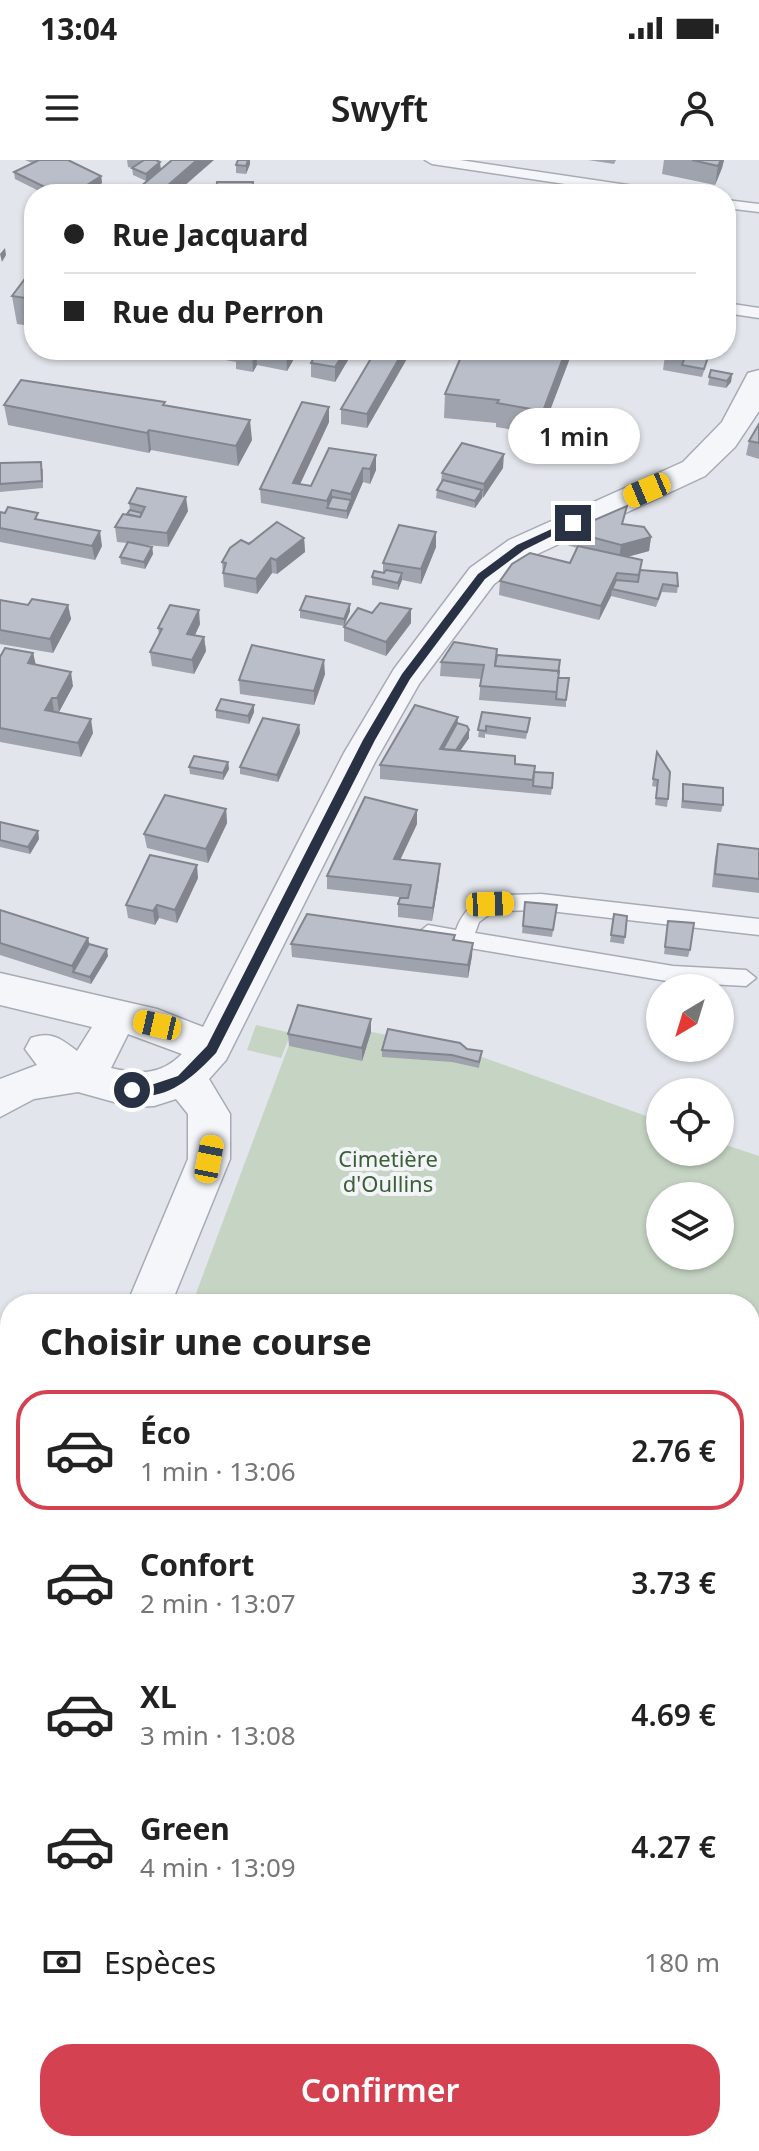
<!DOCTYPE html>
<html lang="fr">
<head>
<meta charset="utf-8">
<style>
	:root { --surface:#fff; --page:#f6f6f6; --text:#222; --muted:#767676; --line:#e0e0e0; --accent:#d44251 }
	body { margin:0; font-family:"Noto Sans",sans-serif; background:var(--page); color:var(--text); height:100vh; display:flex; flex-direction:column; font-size:30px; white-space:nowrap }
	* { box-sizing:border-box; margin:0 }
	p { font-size:26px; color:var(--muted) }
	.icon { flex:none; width:44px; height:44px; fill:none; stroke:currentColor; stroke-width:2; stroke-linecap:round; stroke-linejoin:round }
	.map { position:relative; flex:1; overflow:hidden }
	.drawer { position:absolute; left:0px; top:1134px; width:760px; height:858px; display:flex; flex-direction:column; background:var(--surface); border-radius:32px 32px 0 0; box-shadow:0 2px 6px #0004 }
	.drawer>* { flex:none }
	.banner { position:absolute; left:24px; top:24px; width:712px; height:176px; border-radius:32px; box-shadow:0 2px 6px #0004; display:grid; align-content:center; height:176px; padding:0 40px; background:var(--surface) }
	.needle { width:52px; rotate:218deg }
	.fabs { position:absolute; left:646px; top:814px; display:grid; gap:16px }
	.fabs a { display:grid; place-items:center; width:88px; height:88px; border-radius:50%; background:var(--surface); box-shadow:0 2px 6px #0004; font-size:40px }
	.end { position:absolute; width:36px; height:36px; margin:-18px; border:10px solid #293144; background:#fff; box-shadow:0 0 0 4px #fff }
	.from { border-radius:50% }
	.bubble { position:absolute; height:56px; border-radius:28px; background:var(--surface); box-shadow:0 2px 6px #0004; font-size:26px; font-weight:600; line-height:56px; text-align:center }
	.car { position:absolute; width:24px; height:48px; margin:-24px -12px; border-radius:10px; box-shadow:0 0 6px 2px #0007; background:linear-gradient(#f5c518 24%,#345 0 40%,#f5c518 0 76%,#345 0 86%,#f5c518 0) }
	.banner b { display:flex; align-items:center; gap:28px; height:76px; font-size:30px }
	.banner b+b { border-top:2px solid var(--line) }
	.banner i { width:20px; height:20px; background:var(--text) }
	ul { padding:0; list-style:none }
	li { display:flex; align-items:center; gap:24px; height:120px; margin:0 16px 12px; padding:0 24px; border:4px solid transparent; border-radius:32px }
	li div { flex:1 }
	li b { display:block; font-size:30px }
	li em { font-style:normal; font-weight:600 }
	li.current { border-color:var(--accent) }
	li>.icon { width:72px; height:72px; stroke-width:1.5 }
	h2 { padding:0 40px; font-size:36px; line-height:96px }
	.pay { display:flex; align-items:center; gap:20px; height:88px; padding:0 40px; font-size:30px }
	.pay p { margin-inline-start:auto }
	.button { display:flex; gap:16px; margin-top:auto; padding:16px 40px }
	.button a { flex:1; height:92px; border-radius:32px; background:var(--accent); color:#fff; font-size:32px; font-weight:600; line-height:92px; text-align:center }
	.status { display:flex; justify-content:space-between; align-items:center; height:56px; padding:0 40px; background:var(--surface); direction:ltr }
	.status svg { height:22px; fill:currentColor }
	header { display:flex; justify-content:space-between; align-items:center; height:104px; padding:0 40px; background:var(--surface); font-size:36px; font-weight:600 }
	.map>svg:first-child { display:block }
	.built { fill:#d0d4dd }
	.green { fill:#c6d5c3; fill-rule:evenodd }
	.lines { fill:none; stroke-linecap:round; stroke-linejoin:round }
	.service-casing { stroke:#a7abb6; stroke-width:3 }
	.minor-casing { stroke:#a7abb6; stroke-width:3 }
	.service { fill:#f5f6f9; fill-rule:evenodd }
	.minor { fill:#f5f6f9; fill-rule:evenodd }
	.wall { fill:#9fa3ad }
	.shaded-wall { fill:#82858d }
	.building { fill:#b9bec9; stroke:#82858d; stroke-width:2 }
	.route { fill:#293144 }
	.labels { text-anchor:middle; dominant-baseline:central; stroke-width:8; stroke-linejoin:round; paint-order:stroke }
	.park-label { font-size:22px; fill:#3c6036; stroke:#f2f4f8 }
</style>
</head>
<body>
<div class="status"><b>13:04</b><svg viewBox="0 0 49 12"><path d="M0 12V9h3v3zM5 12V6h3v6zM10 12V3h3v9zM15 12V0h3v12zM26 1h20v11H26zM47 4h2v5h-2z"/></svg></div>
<header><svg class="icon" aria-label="menu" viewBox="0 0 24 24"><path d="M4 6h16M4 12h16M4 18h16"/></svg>Swyft<svg class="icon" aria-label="person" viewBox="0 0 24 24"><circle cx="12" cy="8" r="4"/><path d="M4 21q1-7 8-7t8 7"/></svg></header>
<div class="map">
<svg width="759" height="1991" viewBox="0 0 759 1991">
	<rect width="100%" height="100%" fill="#e2e5eb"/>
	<!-- built -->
	<path class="built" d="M10,1626V1982H750V1897L759,1902V1991H0V1651Z"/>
	<!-- green -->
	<g class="green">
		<path d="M299,858L460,889L467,896L482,897L660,961V992H720V983L759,996V1883L750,1879V1144H192ZM660,1036H720V1096H660Z"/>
		<path d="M256,865L291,873L281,898L247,890Z"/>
		<path d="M278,1982H550L567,1991H272Z"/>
		<path d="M623,1982H720L737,1991H640Z"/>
	</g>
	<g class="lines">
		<!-- service casing -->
		<g class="service-casing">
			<g id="service">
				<path d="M425,0H460L661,30L668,34H632L432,4Z"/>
				<path d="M726,40L759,44V52L726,48Z"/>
				<path d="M726,143L759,148V158L726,153Z"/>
				<path d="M541,734L759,759V775L541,750L494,751L479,762L475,773L673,806L746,810L756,818L746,826L673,822L428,781L418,773L428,765L456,770C471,729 504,736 541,734Z"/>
				<path d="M0,1618L10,1621V1649L0,1646Z"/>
				<path d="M10,1768V1824L0,1828V1772Z"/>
			</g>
		</g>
		<!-- minor casing -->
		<g class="minor-casing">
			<g id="minor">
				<path d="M759,210V251L735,287L705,316L533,396L494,424L419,524L375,602L226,900L209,919L230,954V999L171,1144H127L188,999V954L176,939L154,946L132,947L78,932L34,939L0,957V919L37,905L25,889L31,878C51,871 60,878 77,891L92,867L0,845V813L157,849L203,867L344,593L394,509L470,408L509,380L683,302L722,262L748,213ZM128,874L182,894C161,915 140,915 111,908Z"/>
				<path d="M10,1460V1531L0,1535V1464Z"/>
			</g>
		</g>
		<!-- service -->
		<use href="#service" class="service"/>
		<!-- minor -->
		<use href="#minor" class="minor"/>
	</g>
	<!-- wall -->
	<g class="wall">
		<path d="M25,0H68L101,16L102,23L86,34H45L15,19L14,12L32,3Z"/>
		<path d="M127,0H142L161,9L175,34H141L140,27L146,21L133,15L132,8L128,7Z"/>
		<path d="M588,0H616L614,4Z"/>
		<path d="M664,0H724L722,8L715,25L662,14Z"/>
		<path d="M250,4L246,14L236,13V5Z"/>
		<path d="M34,112V173H33L31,166L17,164L12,136Z"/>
		<path d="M168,190H299L287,211L257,205L253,212L236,209V202L187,193L184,199L168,196Z"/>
		<path d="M318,190H354L335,222L311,217V203Z"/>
		<path d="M376,190H412L367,268L341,264V249Z"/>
		<path d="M464,190H573L541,274L496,267V263L444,258L445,234Z"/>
		<path d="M651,190H689L688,194L706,205L702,217L663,210L665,195L651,193Z"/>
		<path d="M711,210L732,214L731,222L726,228L708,225Z"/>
		<path d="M4,245L165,246L252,280L238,306L151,290L149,293L8,265Z"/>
		<path d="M329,262L300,324L311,326L376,295V310L370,324L363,322L347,359L261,343L260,329Z"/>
		<path d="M759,264V299L746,295L749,281Z"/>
		<path d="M0,303L43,309V328L0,332Z"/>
		<path d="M503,308L475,348L436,338L437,330L441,322L442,313Z"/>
		<path d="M129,343L188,351L168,387L137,384L152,387L153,394L145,409L121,404L120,397L127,383L117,382L115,367L130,350Z"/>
		<path d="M0,352L40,360L102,386L95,400L0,382Z"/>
		<path d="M624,365L651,377L649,391L627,397L640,410L678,426L677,433L662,432L656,447L611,436L599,460L499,435L500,421L570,403L577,388L567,385L569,371Z"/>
		<path d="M304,378L305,392L277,414L272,413L257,434L224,427L222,402L247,383L254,380Z"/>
		<path d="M436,387L421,424L402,420L398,430L372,425V417L383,413V403Z"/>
		<path d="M0,440L28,445H68L71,459L53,493L0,484Z"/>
		<path d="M411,449V463L386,496L344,481V467L372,453Z"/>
		<path d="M300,450L350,451L344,466L300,458Z"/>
		<path d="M200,464L195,475L204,477L206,491L194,514L152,506L150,492L159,475L158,468Z"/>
		<path d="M33,493L36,505L73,526L59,552L93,573L81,597L0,582V494Z"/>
		<path d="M497,495L558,518L566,540V547L479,540L481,519L440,516L441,502Z"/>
		<path d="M325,514L314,545L240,534L239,520Z"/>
		<path d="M216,550L254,552L249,564L216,558Z"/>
		<path d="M482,552L530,558L526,579L485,574V578L478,577Z"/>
		<path d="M457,563L469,578L460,591L515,604L534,612L552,628L551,635L380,619V605Z"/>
		<path d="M299,565L300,573L278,622L240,614V607Z"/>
		<path d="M657,592L668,639L667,647L655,645L657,627L652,626Z"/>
		<path d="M228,602L229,609L223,620L190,614L189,607Z"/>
		<path d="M683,624L723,645L721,652L681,648Z"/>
		<path d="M226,649L227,663L208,703L147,688L144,674Z"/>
		<path d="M0,662L38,671L39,679L30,694L0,687Z"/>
		<path d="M417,664L400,700L439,718L432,761L398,757V744L408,738L327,729V716Z"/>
		<path d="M718,684L759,689V733L712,727L715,698Z"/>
		<path d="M198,718L177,763L159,758L155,765L128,758L126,745Z"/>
		<path d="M525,742L557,745L552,777L522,773Z"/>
		<path d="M0,750L88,778L89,784L108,796L91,824L0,795Z"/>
		<path d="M614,754L627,756L624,784L610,782Z"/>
		<path d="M668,761L690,790L688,797L664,794Z"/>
		<path d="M455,775V780L472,796L468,818L292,797L291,784Z"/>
		<path d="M371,859V872L362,901L289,886L288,874Z"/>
		<path d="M467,889L482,891L479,908L452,902L382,897V890Z"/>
	</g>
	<!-- shaded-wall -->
	<g class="shaded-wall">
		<path d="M197,0H214L175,34H159Z"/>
		<path d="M248,0H250V4L246,14V6Z"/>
		<path d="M721,0H724L722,8L715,25L718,6Z"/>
		<path d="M160,2L161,10L146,21V14Z"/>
		<path d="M101,16L102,23L86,34H73Z"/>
		<path d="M5,88L6,95L2,102L0,94Z"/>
		<path d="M183,190H187V193L184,199Z"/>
		<path d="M252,190H256L257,205L253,212Z"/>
		<path d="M286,190H299L287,211Z"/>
		<path d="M346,190H354L335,222V207Z"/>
		<path d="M404,190H412L367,268V254Z"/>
		<path d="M566,190H573L541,274L543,251Z"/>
		<path d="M732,214L731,222L726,228L727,221Z"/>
		<path d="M329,247V262L295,335L293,323Z"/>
		<path d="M250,260L252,280L238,306L236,286Z"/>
		<path d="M149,270L151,290L149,293L147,273Z"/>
		<path d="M504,294L503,308L483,338L484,324Z"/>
		<path d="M376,295V310L370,324V309Z"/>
		<path d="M363,308V322L347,359V351L351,340V334Z"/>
		<path d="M332,330V345L327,348V355V341Z"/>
		<path d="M482,330V338L475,348V341Z"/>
		<path d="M186,337L188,351L168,387L167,373Z"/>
		<path d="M100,371L102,386L95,400L92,386Z"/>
		<path d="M436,372V387L421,424V409Z"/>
		<path d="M651,377L649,391L619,399L621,385Z"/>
		<path d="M304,378L305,392L277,414L276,400Z"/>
		<path d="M152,387L153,394L145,409L144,402Z"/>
		<path d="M271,398L272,413L257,434L256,419Z"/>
		<path d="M402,413V420L398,430V423Z"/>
		<path d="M617,413L615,428L612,429L611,436L599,460L601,446Z"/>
		<path d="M350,444V451L344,466V459Z"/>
		<path d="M68,445L71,459L53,493L50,479Z"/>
		<path d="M411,449V463L386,496V482Z"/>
		<path d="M199,450L200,464L189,488L187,474Z"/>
		<path d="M204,477L206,491L194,514L192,500Z"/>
		<path d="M33,493L36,507L28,503Z"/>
		<path d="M324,500L325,514L314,545V531Z"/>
		<path d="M71,512L73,526L59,552L57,538Z"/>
		<path d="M52,538L54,552L45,550Z"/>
		<path d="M254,545V552L249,564L248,556Z"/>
		<path d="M458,557L457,571L443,596L440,589Z"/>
		<path d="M91,559L93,573L81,597L78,583Z"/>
		<path d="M299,565L300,573L278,622L277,615Z"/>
		<path d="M469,570V578L451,604L452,597Z"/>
		<path d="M228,602L229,609L223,620V613Z"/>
		<path d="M226,649L227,663L208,703L206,689Z"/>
		<path d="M417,650V664L394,713V699Z"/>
		<path d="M38,671L39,679L30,694L28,687Z"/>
		<path d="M440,704L439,718L432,761L433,748Z"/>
		<path d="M197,705L198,718L177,763L175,750Z"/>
		<path d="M157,745L159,758L155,765L153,751Z"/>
		<path d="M88,778L91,791L73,812L75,819L72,806Z"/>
		<path d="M473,783L472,796L468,818V805Z"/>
		<path d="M107,789L108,796L91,824L90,817Z"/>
		<path d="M371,859V872L362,901V888Z"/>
		<path d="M176,1982H179L177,1991H174Z"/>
	</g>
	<!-- building -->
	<g class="building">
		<path d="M39,0H68L101,16L73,34H59L14,12Z"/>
		<path d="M144,0H156L160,2L146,14L132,8Z"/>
		<path d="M172,0H197L159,33L140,27Z"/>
		<path d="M238,0H248L246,6L236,5Z"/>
		<path d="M692,0H721L718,6Z"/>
		<path d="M217,22H253L252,34H216Z"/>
		<path d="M361,26L362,34H307L306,28Z"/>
		<path d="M607,28L622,31L620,34H604Z"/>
		<path d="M30,112H34V146L28,145L32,139L12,136Z"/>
		<path d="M318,190H346L335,207L311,203Z"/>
		<path d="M376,190H404L367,254L341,249Z"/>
		<path d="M464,190H566L543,251L497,243L499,240L445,234Z"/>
		<path d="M667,190H686L684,199L665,195Z"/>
		<path d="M686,194L708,197L704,209L682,205Z"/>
		<path d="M711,210L732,214L727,221L709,217Z"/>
		<path d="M21,220L165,242L163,245L250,260L236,286L149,270L147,273L4,245Z"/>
		<path d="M302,242L329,247L293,323L311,326L329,288L376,295L370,309L363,308L351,334L332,330L327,341L260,329Z"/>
		<path d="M759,264V283L749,281Z"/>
		<path d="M462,283L504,294L484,324L442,313Z"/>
		<path d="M41,302L42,321L0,324V303Z"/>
		<path d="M443,320L482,330L475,341L437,330Z"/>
		<path d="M137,328L186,337L167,373L115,367L123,354L140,357L145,347L129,343Z"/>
		<path d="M332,337L351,340L347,351L327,348Z"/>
		<path d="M627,346L622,364L644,367L651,377L621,385L569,371Z"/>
		<path d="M8,347L38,353L35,359L100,371L92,386L0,368V352L5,353Z"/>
		<path d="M130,350L142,353L140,357L127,354Z"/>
		<path d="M277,362L304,378L276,400L271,398L256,419L223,413L226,403L222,402L230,388L241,380L249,384Z"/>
		<path d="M399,365L436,372L421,409L383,403Z"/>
		<path d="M128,382L152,387L144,402L120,397Z"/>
		<path d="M578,386L642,400L639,415L617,413L601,446L500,421L512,404L530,393L570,403Z"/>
		<path d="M386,410L402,413L398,423L372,417L374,411L384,413Z"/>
		<path d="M640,410L677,413L678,426L663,424L658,439L612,429L616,420L638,422Z"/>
		<path d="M306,436L350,444L344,459L300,450Z"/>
		<path d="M32,439L68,445L50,479L0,470V440L28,445Z"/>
		<path d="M380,443L411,449L386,482L344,467L358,448L372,453Z"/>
		<path d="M170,445L199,450L187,474L204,477L192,500L150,492L162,469L158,468Z"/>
		<path d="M454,482L497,489L495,505L559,511L557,532L480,526L484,505L441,502Z"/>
		<path d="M252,485L324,500L314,531L239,520Z"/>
		<path d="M5,488L33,493L28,503L71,512L57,538H52L45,550L91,559L78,583L0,568V497Z"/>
		<path d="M497,495L560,500L558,514L559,511L495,506Z"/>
		<path d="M558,518H569L566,540L556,539Z"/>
		<path d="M221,539L254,545L248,556L216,550Z"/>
		<path d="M415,545L458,557L440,589L515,596V604L535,606L533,620L380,605Z"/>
		<path d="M482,552L530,558L527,572L486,566V571L478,570Z"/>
		<path d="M263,558L299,565L277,615L240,607Z"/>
		<path d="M457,563L467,566L469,570L456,590L443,589Z"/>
		<path d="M657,592L670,612L668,639L656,638L658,620L653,619Z"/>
		<path d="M194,596L228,602L223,613L189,607Z"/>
		<path d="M534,612L553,613L552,628L533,626Z"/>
		<path d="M683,624L723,628V645L683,641Z"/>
		<path d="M165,635L226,649L206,689L144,674Z"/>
		<path d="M365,637L417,650L394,699L440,704L433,748L398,744L400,738H408L411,725L327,716Z"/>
		<path d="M0,662L38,671L28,687L0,680Z"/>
		<path d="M718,684L759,689V719L715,714Z"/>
		<path d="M150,695L197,705L175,750L157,745L153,751L126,745Z"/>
		<path d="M525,742L557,745L553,770L523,766Z"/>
		<path d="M0,750L88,778L72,806L0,783Z"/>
		<path d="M307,754L455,775L453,780L473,783L468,805L291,784Z"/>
		<path d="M614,754L627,756L625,777L611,775Z"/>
		<path d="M668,761L694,763L690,790L665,787Z"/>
		<path d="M89,784L107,789L90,817L73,812Z"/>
		<path d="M298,845L371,859L362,888L288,874Z"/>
		<path d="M388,869L460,883L467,889L482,891L479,902L452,895L382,890Z"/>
		<path d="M26,1982H176L174,1991H24Z"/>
	</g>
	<!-- route -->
	<path class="route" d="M569,361L578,363L524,390L485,419L410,519L375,580L216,893C192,918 166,943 128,934V927L154,924L178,916L207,886L363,580L402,514L478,414L517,385Z"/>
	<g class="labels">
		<!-- park labels -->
		<g class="park-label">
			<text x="388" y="998">Cimetière<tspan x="388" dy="25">d'Oullins</tspan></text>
		</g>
	</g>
</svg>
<div class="fabs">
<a><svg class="needle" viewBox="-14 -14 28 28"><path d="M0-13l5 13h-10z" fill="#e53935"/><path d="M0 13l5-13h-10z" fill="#767676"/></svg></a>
<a><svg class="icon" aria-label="locate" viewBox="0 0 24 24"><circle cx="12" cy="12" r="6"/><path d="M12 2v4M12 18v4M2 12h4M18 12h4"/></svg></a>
<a><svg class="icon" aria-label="layers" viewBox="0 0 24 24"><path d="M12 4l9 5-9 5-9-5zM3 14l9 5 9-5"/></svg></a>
</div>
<i class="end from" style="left:132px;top:930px"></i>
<i class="end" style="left:573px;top:363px"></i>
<div class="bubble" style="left:508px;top:248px;width:132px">1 min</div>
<i class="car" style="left:647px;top:330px;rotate:247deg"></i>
<i class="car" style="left:490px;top:744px;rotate:88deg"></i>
<i class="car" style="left:157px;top:865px;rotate:283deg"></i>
<i class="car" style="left:209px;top:999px;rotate:11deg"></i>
<div class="banner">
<b><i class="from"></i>Rue Jacquard</b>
<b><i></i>Rue du Perron</b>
</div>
<section class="drawer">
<h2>Choisir une course</h2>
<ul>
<li class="current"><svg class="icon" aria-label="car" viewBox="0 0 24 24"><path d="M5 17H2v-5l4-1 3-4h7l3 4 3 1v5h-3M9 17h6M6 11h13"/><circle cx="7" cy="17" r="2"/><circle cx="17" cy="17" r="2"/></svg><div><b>Éco</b><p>1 min · 13:06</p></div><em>2.76 €</em></li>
<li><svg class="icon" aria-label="car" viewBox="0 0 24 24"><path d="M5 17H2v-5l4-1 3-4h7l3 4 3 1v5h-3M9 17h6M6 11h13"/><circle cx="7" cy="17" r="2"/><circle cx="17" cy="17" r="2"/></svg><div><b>Confort</b><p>2 min · 13:07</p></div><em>3.73 €</em></li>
<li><svg class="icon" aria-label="car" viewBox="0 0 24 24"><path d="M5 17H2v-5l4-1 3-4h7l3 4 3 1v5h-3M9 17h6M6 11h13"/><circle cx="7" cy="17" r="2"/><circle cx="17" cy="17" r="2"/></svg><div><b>XL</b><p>3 min · 13:08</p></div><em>4.69 €</em></li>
<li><svg class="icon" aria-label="car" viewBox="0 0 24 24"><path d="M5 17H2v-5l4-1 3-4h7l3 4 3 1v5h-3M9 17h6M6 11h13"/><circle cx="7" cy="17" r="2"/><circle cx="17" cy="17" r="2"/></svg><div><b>Green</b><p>4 min · 13:09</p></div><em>4.27 €</em></li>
</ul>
<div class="pay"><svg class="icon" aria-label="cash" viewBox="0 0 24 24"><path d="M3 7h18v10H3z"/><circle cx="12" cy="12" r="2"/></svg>Espèces<p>180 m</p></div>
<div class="button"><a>Confirmer</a></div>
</section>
</div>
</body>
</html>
